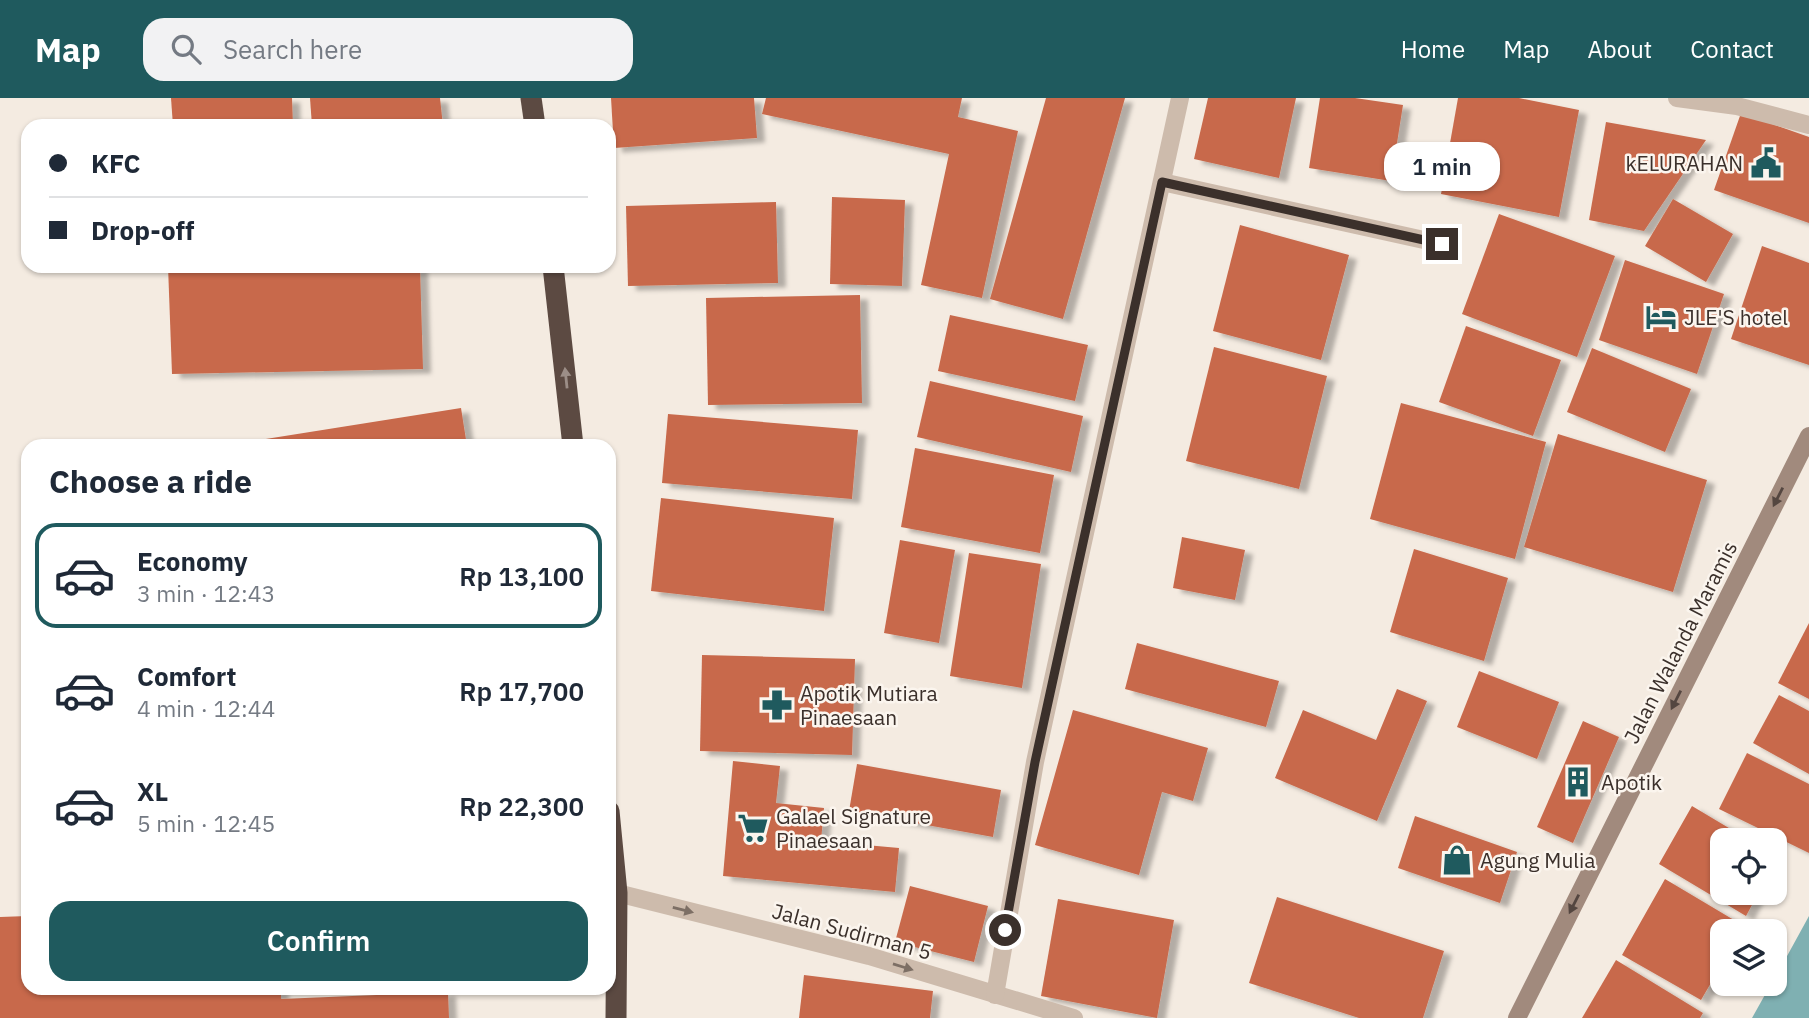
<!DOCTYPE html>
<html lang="en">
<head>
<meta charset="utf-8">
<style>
	:root { --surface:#fff; --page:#f2f2f3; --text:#1f2937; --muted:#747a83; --line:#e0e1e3; --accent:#1f5a5e }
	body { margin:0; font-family:"IBM Plex Sans",sans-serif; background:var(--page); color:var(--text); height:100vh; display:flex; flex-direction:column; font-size:26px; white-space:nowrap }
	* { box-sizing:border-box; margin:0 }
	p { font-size:23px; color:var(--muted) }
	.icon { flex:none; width:38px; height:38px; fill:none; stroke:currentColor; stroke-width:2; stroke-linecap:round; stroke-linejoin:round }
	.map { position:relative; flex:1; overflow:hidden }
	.details { position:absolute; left:21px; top:341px; width:595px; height:556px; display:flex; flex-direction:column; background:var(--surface); border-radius:21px; box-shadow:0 2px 5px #0004 }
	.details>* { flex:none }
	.guide { position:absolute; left:21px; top:21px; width:595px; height:154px; border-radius:21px; box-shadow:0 2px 5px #0004; display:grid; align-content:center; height:154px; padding:0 28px; background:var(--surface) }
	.controls { position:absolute; left:1710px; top:730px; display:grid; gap:14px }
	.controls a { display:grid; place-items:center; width:77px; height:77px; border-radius:14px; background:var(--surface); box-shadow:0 2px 5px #0004; font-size:35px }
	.end { position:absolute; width:32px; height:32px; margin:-16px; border:9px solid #3b302b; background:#fff; box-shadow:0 0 0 4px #fff }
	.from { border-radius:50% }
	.bubble { position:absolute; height:49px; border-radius:21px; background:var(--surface); box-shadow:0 2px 5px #0004; font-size:23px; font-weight:600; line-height:49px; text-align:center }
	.guide b { display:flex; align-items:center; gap:24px; height:66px; font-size:26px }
	.guide b+b { border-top:2px solid var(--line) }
	.guide i { width:18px; height:18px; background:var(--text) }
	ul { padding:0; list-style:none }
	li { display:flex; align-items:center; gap:21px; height:105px; margin:0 14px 10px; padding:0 14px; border:4px solid transparent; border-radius:21px }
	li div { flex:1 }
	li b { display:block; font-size:26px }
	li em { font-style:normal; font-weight:600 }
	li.selected { border-color:var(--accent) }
	li>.icon { width:63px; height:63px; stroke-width:1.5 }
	h2 { padding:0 28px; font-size:32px; line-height:84px }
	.cta { display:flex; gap:14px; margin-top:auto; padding:14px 28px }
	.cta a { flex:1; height:80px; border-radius:21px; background:var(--accent); color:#fff; font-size:28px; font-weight:600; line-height:80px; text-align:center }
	header { display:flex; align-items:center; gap:42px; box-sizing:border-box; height:98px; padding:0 35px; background:var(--accent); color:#fff }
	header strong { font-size:33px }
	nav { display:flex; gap:38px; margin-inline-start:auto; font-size:24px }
	.search { width:490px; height:63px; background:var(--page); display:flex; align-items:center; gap:18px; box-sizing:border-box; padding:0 24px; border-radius:21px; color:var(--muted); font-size:26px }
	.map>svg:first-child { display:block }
	.water { fill:#7fb0b2 }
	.building { fill:#c8694b; filter:url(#shadow) }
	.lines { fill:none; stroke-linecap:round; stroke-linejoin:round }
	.lane { stroke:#cdbbac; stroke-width:18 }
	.street { stroke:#cdbbac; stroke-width:18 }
	.secondary { stroke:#a18a7d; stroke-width:18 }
	.highway { stroke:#5c4a42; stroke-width:21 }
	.oneway { fill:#9c8e87 }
	.oneway2 { fill:#544640 }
	.oneway3 { fill:#7d6f65 }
	.route { stroke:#3b302b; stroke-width:9 }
	.labels { text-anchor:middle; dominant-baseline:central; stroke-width:5; stroke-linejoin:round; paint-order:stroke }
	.poi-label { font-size:21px; fill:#3b302b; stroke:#fbf5ee; text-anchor:start }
	.street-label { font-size:21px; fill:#3b302b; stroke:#fbf5ee }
</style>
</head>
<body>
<header>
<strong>Map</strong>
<div class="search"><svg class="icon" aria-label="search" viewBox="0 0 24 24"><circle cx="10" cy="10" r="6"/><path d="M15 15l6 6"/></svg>Search here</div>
<nav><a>Home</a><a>Map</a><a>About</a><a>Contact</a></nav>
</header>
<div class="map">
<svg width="1809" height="920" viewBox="0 0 1809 920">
	<defs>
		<filter id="shadow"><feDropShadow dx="8" dy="4.5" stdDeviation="2" flood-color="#0004"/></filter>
	</defs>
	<rect width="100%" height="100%" fill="#f4ebe1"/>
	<!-- water -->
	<path class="water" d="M1809,818V920H1752L1771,886H1774L1775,880Z"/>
	<!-- building -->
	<g class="building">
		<path d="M171,0H292L293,28H173Z"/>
		<path d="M310,0H440L443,28H312Z"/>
		<path d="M611,0H754L757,40L614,50Z"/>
		<path d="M766,0H962L958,19L1018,33L982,200L921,187L949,56L762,16Z"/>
		<path d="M1046,0H1125L1063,221L990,201Z"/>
		<path d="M1208,0H1296L1279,80L1194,61Z"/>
		<path d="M1320,0H1355L1403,7L1391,83L1309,70Z"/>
		<path d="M1458,0H1519L1579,12L1559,119L1441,96Z"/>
		<path d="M1741,15L1809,39V125L1714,92Z"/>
		<path d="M1606,24L1706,42L1644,133L1589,122Z"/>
		<path d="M832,99L905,102L902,188L830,186Z"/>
		<path d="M1673,101L1733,136L1706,184L1645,148Z"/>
		<path d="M776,104L778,185L628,188L626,108Z"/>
		<path d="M1499,116L1615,158L1577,259L1462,216Z"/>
		<path d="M1240,127L1349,157L1321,262L1213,233Z"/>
		<path d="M1762,148L1809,165V267L1731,241Z"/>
		<path d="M1625,162L1724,196L1697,276L1599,242Z"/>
		<path d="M168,168H420L423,271L172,276Z"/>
		<path d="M860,197L862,305L708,307L706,200Z"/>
		<path d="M950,217L1088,247L1075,303L938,273Z"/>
		<path d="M1466,228L1561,262L1533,338L1439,304Z"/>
		<path d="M1214,249L1327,278L1299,391L1186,363Z"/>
		<path d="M1592,250L1691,291L1665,354L1567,314Z"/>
		<path d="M930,283L1083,318L1071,374L917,339Z"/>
		<path d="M1401,305L1546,344L1515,461L1370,421Z"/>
		<path d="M461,310L467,348H228V347Z"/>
		<path d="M668,316L858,332L852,401L662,385Z"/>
		<path d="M1558,336L1707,382L1673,494L1524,449Z"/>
		<path d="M915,350L1054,377L1040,455L901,429Z"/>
		<path d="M661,400L834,420L824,513L651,493Z"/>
		<path d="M1182,439L1245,452L1235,502L1173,490Z"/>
		<path d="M900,442L955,452L939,545L884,535Z"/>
		<path d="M1414,451L1508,480L1484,563L1390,534Z"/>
		<path d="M969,455L1041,466L1022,590L950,578Z"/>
		<path d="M1809,525V601L1778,585Z"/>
		<path d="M1137,545L1279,583L1266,629L1125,591Z"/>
		<path d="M702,557L855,561L852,657L700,653Z"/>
		<path d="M1479,573L1559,604L1537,661L1457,629Z"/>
		<path d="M1397,591L1427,603L1377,723L1275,680L1303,612L1376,642Z"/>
		<path d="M1779,597L1809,613V676L1753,645Z"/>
		<path d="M1073,612L1208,650L1193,703L1162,694L1139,777L1035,747Z"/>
		<path d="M1583,623L1619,639L1573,745L1537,729Z"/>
		<path d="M1747,655L1809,686V755L1719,711Z"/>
		<path d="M733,663L780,668L776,705L824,710L821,743L899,750L895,794L723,778Z"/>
		<path d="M857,666L1001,692L993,739L849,713Z"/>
		<path d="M1692,708L1749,742H1722V794H1759L1746,818L1659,766Z"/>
		<path d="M1415,718L1517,754L1500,805L1398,770Z"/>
		<path d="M1665,781L1744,828L1741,833H1722V866L1701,902L1622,857Z"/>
		<path d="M910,788L988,808L974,864L895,844Z"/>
		<path d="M1277,799L1444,853L1423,920H1359L1249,885Z"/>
		<path d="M1058,801L1174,822L1157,920L1041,898Z"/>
		<path d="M28,818V891H281V901L448,894L449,920H0V819Z"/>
		<path d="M1616,862L1703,915L1700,920H1582Z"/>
		<path d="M804,877L933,893L930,920H799Z"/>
	</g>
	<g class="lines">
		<!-- lane -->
		<path class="lane" d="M1162,84L1442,146"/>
		<!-- street -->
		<g class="street">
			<path d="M1677,0L1737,8L1809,27"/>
			<path d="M617,795L869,858L1074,920"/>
			<path d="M995,897L1035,664L1180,0"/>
		</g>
		<!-- secondary -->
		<path class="secondary" d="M1517,920L1809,338"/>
		<!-- highway -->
		<g class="highway">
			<path d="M531,0L535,28"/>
			<path d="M553,168L573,348"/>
			<path d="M609,713L617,795L616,920"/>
		</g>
	</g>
	<!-- one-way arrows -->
	<defs><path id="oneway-solid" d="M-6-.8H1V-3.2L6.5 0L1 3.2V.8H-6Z" transform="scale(1.75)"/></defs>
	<use class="oneway" href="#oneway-solid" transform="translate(566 280) rotate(-96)"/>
	<g class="oneway2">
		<use href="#oneway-solid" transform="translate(1778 399) rotate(117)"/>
		<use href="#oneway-solid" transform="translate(1676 602) rotate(117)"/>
		<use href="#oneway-solid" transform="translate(1574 806) rotate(117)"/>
	</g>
	<g class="oneway3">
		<use href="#oneway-solid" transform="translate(683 812) rotate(14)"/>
		<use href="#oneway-solid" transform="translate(903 869) rotate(17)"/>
	</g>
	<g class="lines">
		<!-- route -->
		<path class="route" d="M1005,832L1035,664L1162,84L1442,146"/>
	</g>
	<!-- icons -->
	<defs>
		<g id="civic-bare" transform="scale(2.415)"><path d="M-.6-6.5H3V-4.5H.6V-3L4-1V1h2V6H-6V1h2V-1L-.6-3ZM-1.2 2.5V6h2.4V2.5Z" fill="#1f5a5e" stroke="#fbf5ee" stroke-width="2.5" paint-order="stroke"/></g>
		<g id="hotel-bare" transform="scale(2.415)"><path d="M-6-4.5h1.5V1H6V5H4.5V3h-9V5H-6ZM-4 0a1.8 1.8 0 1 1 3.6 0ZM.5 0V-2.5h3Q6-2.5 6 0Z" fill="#1f5a5e" stroke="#fbf5ee" stroke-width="2.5" paint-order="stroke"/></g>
		<g id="pharmacy-bare" transform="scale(2.415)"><path d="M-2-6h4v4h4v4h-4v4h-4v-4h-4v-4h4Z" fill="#1f5a5e" stroke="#fbf5ee" stroke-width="2.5" paint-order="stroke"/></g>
		<g id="building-bare" transform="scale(2.415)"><path d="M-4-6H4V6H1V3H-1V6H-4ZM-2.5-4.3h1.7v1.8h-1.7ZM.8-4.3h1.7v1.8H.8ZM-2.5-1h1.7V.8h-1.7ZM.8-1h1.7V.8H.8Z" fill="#1f5a5e" stroke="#fbf5ee" stroke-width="2.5" paint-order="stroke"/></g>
		<g id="supermarket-bare" transform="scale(2.415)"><path d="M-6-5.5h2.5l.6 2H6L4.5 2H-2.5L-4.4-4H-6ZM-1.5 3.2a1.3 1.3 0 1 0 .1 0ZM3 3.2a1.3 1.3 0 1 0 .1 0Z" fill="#1f5a5e" stroke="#fbf5ee" stroke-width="2.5" paint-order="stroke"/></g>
		<g id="shop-bare" transform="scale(2.415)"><path d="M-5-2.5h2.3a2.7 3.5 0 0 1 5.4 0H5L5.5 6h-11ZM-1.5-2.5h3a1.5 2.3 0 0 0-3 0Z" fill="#1f5a5e" stroke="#fbf5ee" stroke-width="2.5" paint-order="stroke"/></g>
	</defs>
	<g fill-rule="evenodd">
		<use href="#civic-bare" x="1766" y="65"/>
		<use href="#hotel-bare" x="1661" y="219"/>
		<use href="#pharmacy-bare" x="777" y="607"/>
		<use href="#building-bare" x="1578" y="684"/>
		<use href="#supermarket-bare" x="753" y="730"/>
		<use href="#shop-bare" x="1457" y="762"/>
	</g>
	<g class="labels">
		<!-- poi labels -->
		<g class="poi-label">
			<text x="1743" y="65" text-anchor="end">kELURAHAN</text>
			<text x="1684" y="219">JLE'S hotel</text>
			<text x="800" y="595">Apotik Mutiara<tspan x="800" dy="24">Pinaesaan</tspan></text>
			<text x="1601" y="684">Apotik</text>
			<text x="776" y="718">Galael Signature<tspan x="776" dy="24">Pinaesaan</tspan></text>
			<text x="1480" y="762">Agung Mulia</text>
		</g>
		<!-- street labels -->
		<g class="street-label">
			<text transform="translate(1680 544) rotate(-63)">Jalan Walanda Maramis</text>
			<text transform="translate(852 833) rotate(15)">Jalan Sudirman 5</text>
		</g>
	</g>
</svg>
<div class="controls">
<a><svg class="icon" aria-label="locate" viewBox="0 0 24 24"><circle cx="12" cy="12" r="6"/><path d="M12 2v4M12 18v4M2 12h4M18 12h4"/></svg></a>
<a><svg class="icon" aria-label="layers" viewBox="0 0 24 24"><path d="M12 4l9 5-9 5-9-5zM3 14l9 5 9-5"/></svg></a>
</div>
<i class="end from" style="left:1005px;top:832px"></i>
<i class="end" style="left:1442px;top:146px"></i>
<div class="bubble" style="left:1384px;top:44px;width:116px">1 min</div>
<div class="guide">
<b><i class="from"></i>KFC</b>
<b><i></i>Drop-off</b>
</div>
<section class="details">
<h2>Choose a ride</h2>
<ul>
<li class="selected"><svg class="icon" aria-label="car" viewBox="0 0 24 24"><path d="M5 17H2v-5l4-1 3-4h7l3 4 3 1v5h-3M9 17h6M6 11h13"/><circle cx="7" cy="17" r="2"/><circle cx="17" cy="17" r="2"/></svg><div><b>Economy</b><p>3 min · 12:43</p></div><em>Rp 13,100</em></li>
<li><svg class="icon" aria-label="car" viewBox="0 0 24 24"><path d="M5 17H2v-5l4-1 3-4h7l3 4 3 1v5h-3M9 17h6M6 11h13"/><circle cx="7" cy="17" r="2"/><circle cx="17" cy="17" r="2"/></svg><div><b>Comfort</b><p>4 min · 12:44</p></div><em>Rp 17,700</em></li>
<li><svg class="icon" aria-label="car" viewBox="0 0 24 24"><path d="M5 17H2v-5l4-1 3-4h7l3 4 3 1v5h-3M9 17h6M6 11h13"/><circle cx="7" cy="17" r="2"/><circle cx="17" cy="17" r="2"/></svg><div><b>XL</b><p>5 min · 12:45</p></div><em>Rp 22,300</em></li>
</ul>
<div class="cta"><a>Confirm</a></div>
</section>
</div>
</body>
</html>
